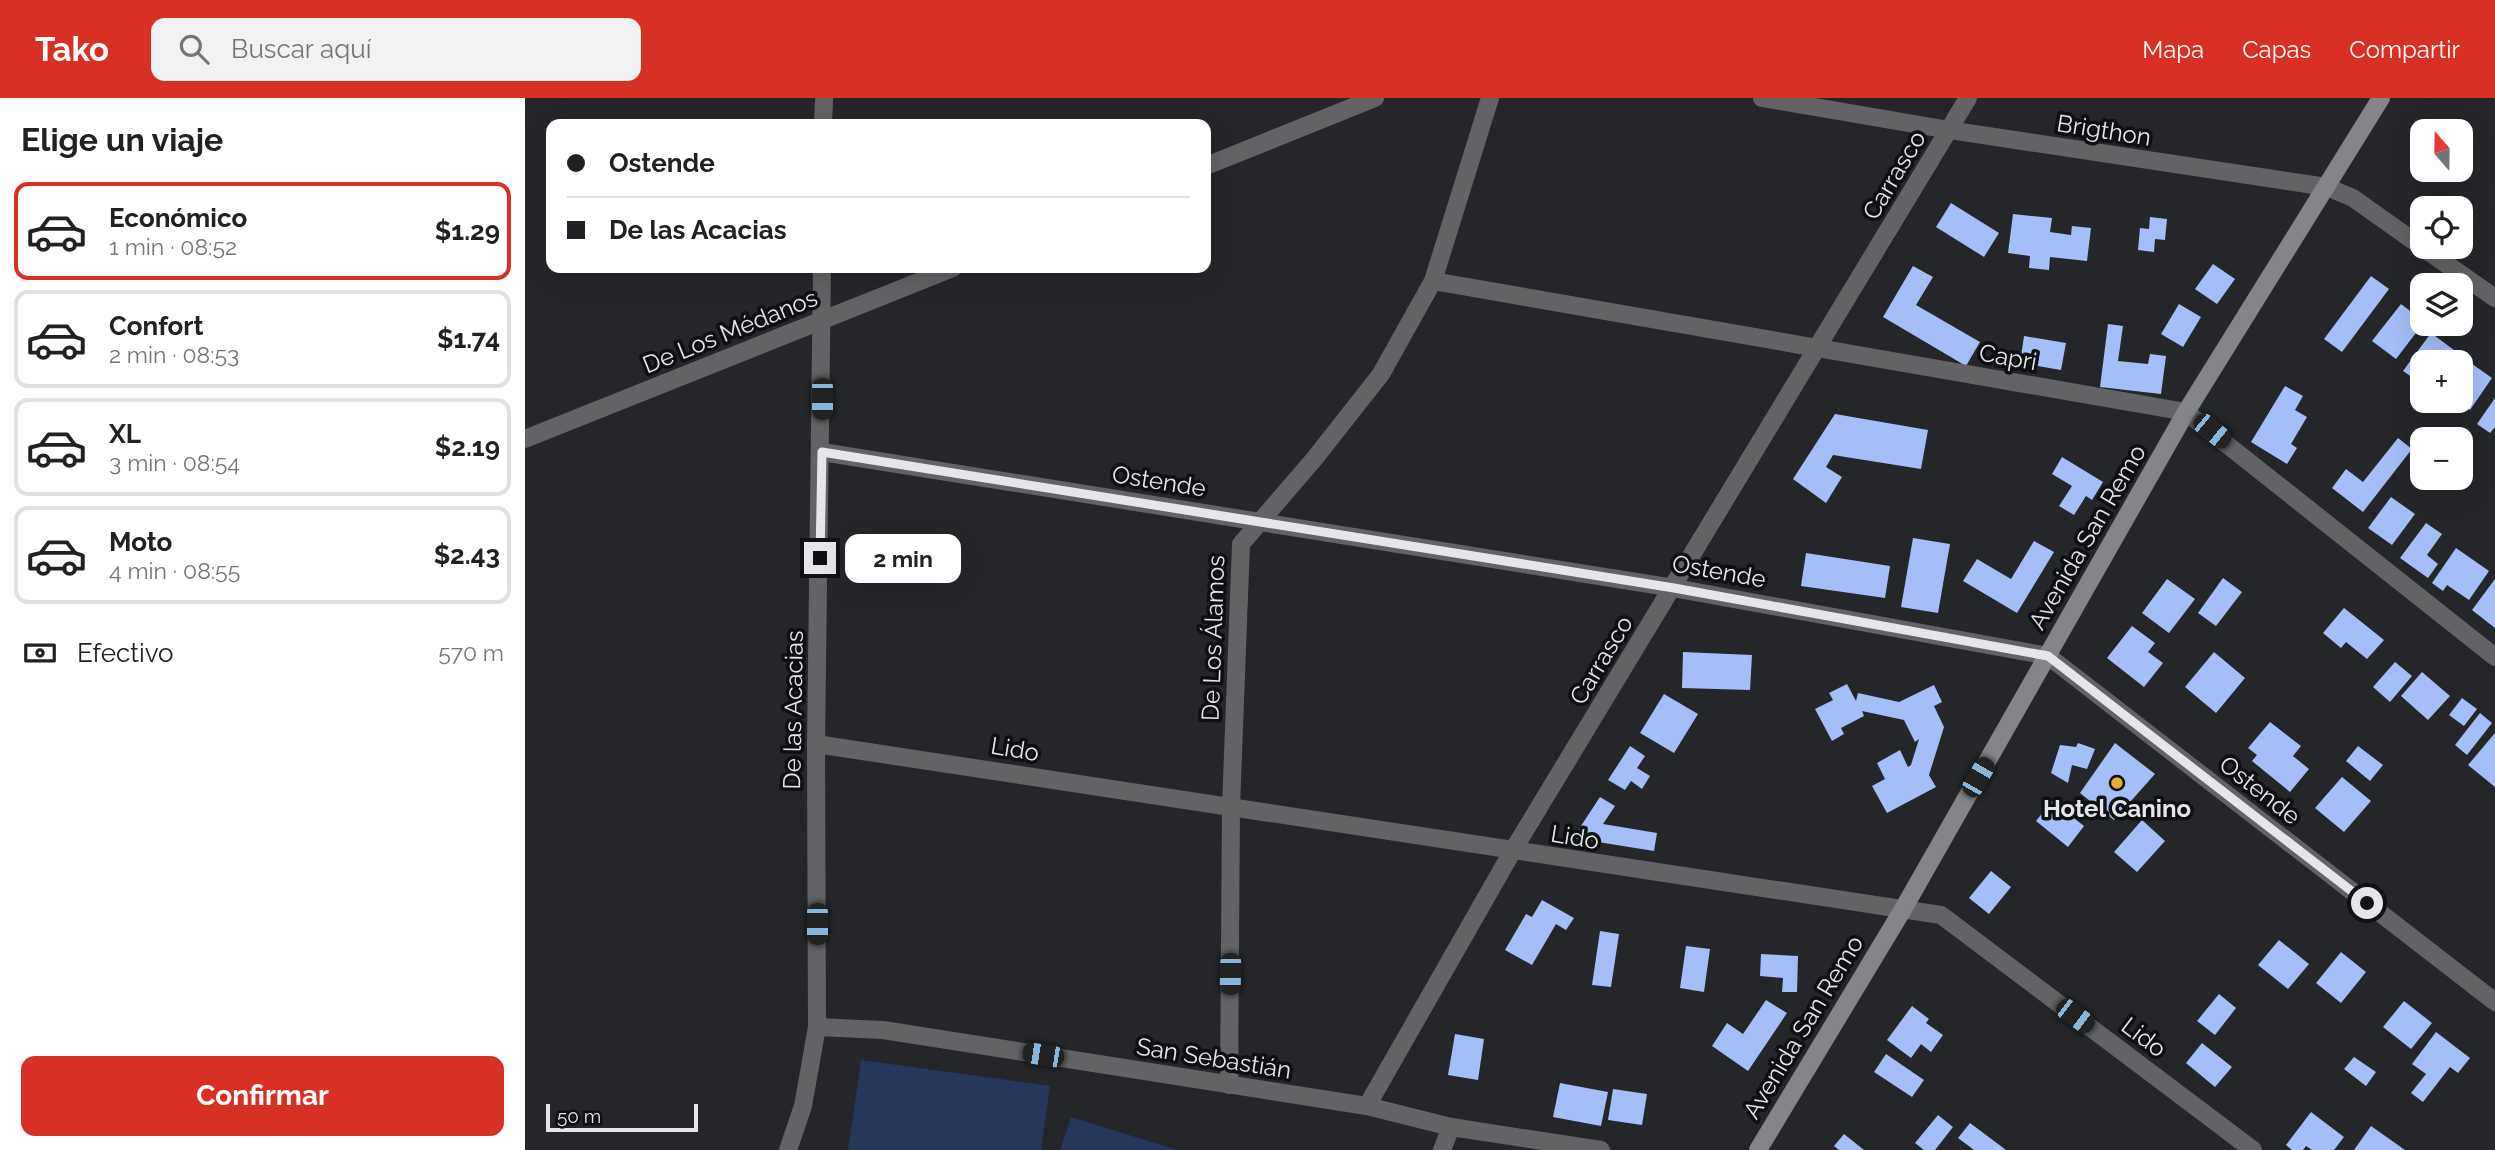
<!DOCTYPE html>
<html lang="es">
<head>
<meta charset="utf-8">
<style>
	:root { --surface:#fff; --page:#f2f2f2; --text:#202124; --muted:#757577; --line:#e0e0e0; --accent:#d93025 }
	body { margin:0; font-family:Raleway,sans-serif; background:var(--page); color:var(--text); height:100vh; display:flex; flex-direction:column; font-size:26px; white-space:nowrap }
	* { box-sizing:border-box; margin:0 }
	p { font-size:23px; color:var(--muted) }
	.icon { flex:none; width:38px; height:38px; fill:none; stroke:currentColor; stroke-width:2; stroke-linecap:round; stroke-linejoin:round }
	.map { position:relative; flex:1; overflow:hidden }
	.details { display:flex; flex-direction:column; background:var(--surface); width:525px }
	.details>* { flex:none }
	.banner { position:absolute; left:21px; top:21px; width:665px; height:154px; border-radius:14px; box-shadow:0 7px 28px #0002; display:grid; align-content:center; height:154px; padding:0 21px; background:var(--surface) }
	.needle { width:46px; rotate:340deg }
	.fabs { position:absolute; left:1885px; top:21px; display:grid; gap:14px }
	.fabs a { display:grid; place-items:center; width:63px; height:63px; border-radius:14px; background:var(--surface); box-shadow:0 7px 28px #0002; font-size:35px }
	.scale { position:absolute; left:21px; bottom:18px; width:152px; box-sizing:border-box; padding-left:7px; border:4px solid #e5e6e9; border-top:0; font-size:19px; line-height:24px; white-space:nowrap; color:#e5e6e9; -webkit-text-stroke:5px #0e0f11; paint-order:stroke }
	.end { position:absolute; width:32px; height:32px; margin:-16px; border:9px solid #e5e6e9; background:#111; box-shadow:0 0 0 4px #111 }
	.from { border-radius:50% }
	.bubble { position:absolute; height:49px; border-radius:14px; background:var(--surface); box-shadow:0 7px 28px #0002; font-size:23px; font-weight:700; line-height:49px; text-align:center }
	.car { position:absolute; width:21px; height:42px; margin:-21px -10px; border-radius:9px; box-shadow:0 0 5px 2px #0007; background:linear-gradient(#222 24%,#8ab4d8 0 40%,#222 0 76%,#8ab4d8 0 86%,#222 0) }
	.banner b { display:flex; align-items:center; gap:24px; height:66px; font-size:26px }
	.banner b+b { border-top:2px solid var(--line) }
	.banner i { width:18px; height:18px; background:var(--text) }
	ul { padding:0; list-style:none }
	li { display:flex; align-items:center; gap:21px; height:98px; margin:0 14px 10px; padding:0 7px; border:4px solid var(--line); border-radius:14px }
	li div { flex:1 }
	li b { display:block; font-size:26px }
	li em { font-style:normal; font-weight:700 }
	li.selected { border-color:var(--accent) }
	li>.icon { width:63px; height:63px; stroke-width:1.5 }
	h2 { padding:0 21px; font-size:32px; line-height:84px }
	.pay { display:flex; align-items:center; gap:18px; height:77px; padding:0 21px; font-size:26px }
	.pay p { margin-inline-start:auto }
	.primary-button { display:flex; gap:14px; margin-top:auto; padding:14px 21px }
	.primary-button a { flex:1; height:80px; border-radius:14px; background:var(--accent); color:#fff; font-size:28px; font-weight:700; line-height:80px; text-align:center }
	header { display:flex; align-items:center; gap:42px; box-sizing:border-box; height:98px; padding:0 35px; background:var(--accent); color:#fff }
	header strong { font-size:33px }
	nav { display:flex; gap:38px; margin-inline-start:auto; font-size:24px }
	.search { width:490px; height:63px; background:var(--page); display:flex; align-items:center; gap:18px; box-sizing:border-box; padding:0 24px; border-radius:14px; color:var(--muted); font-size:26px }
	main { display:flex; flex:1; min-height:0 }
	.map>svg:first-child { display:block }
	.green { fill:#27365b }
	.building { fill:#a4bef8 }
	.lines { fill:none; stroke-linecap:round; stroke-linejoin:round }
	.street { stroke:#626365; stroke-width:18 }
	.secondary { stroke:#838588; stroke-width:18 }
	.route { stroke:#e5e6e9; stroke-width:9 }
	.poi-dot { fill:#e0b034; stroke:#0e0f11; stroke-width:2.5 }
	.labels { text-anchor:middle; dominant-baseline:central; stroke-width:7; stroke-linejoin:round; paint-order:stroke }
	.street-label { font-size:24px; fill:#e5e6e9; stroke:#0e0f11 }
	.poi-label { font-size:24px; font-weight:bold; fill:#e5e6e9; stroke:#0e0f11 }
</style>
</head>
<body>
<header>
<strong>Tako</strong>
<div class="search"><svg class="icon" aria-label="search" viewBox="0 0 24 24"><circle cx="10" cy="10" r="6"/><path d="M15 15l6 6"/></svg>Buscar aquí</div>
<nav><a>Mapa</a><a>Capas</a><a>Compartir</a></nav>
</header>
<main>
<section class="details">
<h2>Elige un viaje</h2>
<ul>
<li class="selected"><svg class="icon" aria-label="car" viewBox="0 0 24 24"><path d="M5 17H2v-5l4-1 3-4h7l3 4 3 1v5h-3M9 17h6M6 11h13"/><circle cx="7" cy="17" r="2"/><circle cx="17" cy="17" r="2"/></svg><div><b>Económico</b><p>1 min · 08:52</p></div><em>$1.29</em></li>
<li><svg class="icon" aria-label="car" viewBox="0 0 24 24"><path d="M5 17H2v-5l4-1 3-4h7l3 4 3 1v5h-3M9 17h6M6 11h13"/><circle cx="7" cy="17" r="2"/><circle cx="17" cy="17" r="2"/></svg><div><b>Confort</b><p>2 min · 08:53</p></div><em>$1.74</em></li>
<li><svg class="icon" aria-label="car" viewBox="0 0 24 24"><path d="M5 17H2v-5l4-1 3-4h7l3 4 3 1v5h-3M9 17h6M6 11h13"/><circle cx="7" cy="17" r="2"/><circle cx="17" cy="17" r="2"/></svg><div><b>XL</b><p>3 min · 08:54</p></div><em>$2.19</em></li>
<li><svg class="icon" aria-label="car" viewBox="0 0 24 24"><path d="M5 17H2v-5l4-1 3-4h7l3 4 3 1v5h-3M9 17h6M6 11h13"/><circle cx="7" cy="17" r="2"/><circle cx="17" cy="17" r="2"/></svg><div><b>Moto</b><p>4 min · 08:55</p></div><em>$2.43</em></li>
</ul>
<div class="pay"><svg class="icon" aria-label="cash" viewBox="0 0 24 24"><path d="M3 7h18v10H3z"/><circle cx="12" cy="12" r="2"/></svg>Efectivo<p>570 m</p></div>
<div class="primary-button"><a>Confirmar</a></div>
</section>
<div class="map">
<svg width="1970" height="1052" viewBox="0 0 1970 1052">
	<rect width="100%" height="100%" fill="#24262a"/>
	<!-- green -->
	<g class="green">
		<path d="M336,962L525,988L516,1052H323Z"/>
		<path d="M546,1019L652,1052H535Z"/>
	</g>
	<!-- building -->
	<g class="building">
		<path d="M1426,105L1474,135L1459,159L1411,129Z"/>
		<path d="M1488,116L1527,120L1525,134L1546,137L1547,128L1566,130L1562,163L1525,159L1524,172L1504,170L1505,158L1483,155Z"/>
		<path d="M1625,119L1642,121L1640,142L1630,141L1629,154L1613,152L1615,130L1624,131Z"/>
		<path d="M1688,166L1710,181L1692,206L1670,191Z"/>
		<path d="M1388,168L1408,179L1391,207L1455,244L1441,268L1358,219Z"/>
		<path d="M1846,178L1864,191L1817,254L1799,241Z"/>
		<path d="M1654,206L1676,219L1658,249L1636,236Z"/>
		<path d="M1876,206L1897,222V227L1871,261L1847,243Z"/>
		<path d="M1583,226L1598,228L1593,263L1623,266L1625,256L1641,258L1636,296L1575,289Z"/>
		<path d="M1906,235L1933,255L1926,264H1897V286L1878,273Z"/>
		<path d="M1499,238L1541,245L1536,272L1495,265Z"/>
		<path d="M1943,263L1967,280L1945,312L1932,303H1936V274Z"/>
		<path d="M1760,288L1778,298L1770,312L1782,319L1766,346L1772,350L1762,366L1726,344Z"/>
		<path d="M1970,300V329L1965,335L1952,326Z"/>
		<path d="M1310,316L1403,332L1396,371L1308,357L1301,369L1317,379L1301,405L1268,381Z"/>
		<path d="M1873,340L1887,351L1838,414L1807,390L1821,371L1838,384Z"/>
		<path d="M1537,359L1578,384L1567,402L1561,398L1549,417L1534,408L1547,388L1527,376Z"/>
		<path d="M1866,399L1890,416L1867,447L1843,430Z"/>
		<path d="M1901,425L1917,436L1902,457L1913,466L1903,480L1875,460Z"/>
		<path d="M1388,440L1425,446L1413,515L1376,509Z"/>
		<path d="M1509,443L1529,454L1492,515L1438,483L1452,461L1486,481Z"/>
		<path d="M1931,450L1964,473L1944,502L1922,487L1918,493L1907,485Z"/>
		<path d="M1281,455L1365,468L1360,500L1276,488Z"/>
		<path d="M1698,480L1717,494L1691,528L1673,515Z"/>
		<path d="M1642,481L1670,501L1644,535L1617,515Z"/>
		<path d="M1970,481V530L1947,512Z"/>
		<path d="M1819,510L1859,542L1842,561L1821,544L1816,550L1798,535Z"/>
		<path d="M1607,528L1630,545L1623,554L1638,565L1619,589L1582,560Z"/>
		<path d="M1158,554L1227,557L1225,592L1157,590Z"/>
		<path d="M1689,554L1720,580L1691,615L1660,589Z"/>
		<path d="M1870,564L1887,578L1865,604L1848,589Z"/>
		<path d="M1897,574L1925,598L1903,622L1876,598Z"/>
		<path d="M1322,586L1331,603L1333,595L1374,604L1409,587L1417,604L1409,608L1419,629L1404,677L1411,689L1362,715L1347,688L1360,681L1352,665L1375,652L1383,669L1386,667L1394,641L1390,644L1379,622L1337,613L1339,618L1316,630L1319,636L1307,643L1290,611L1308,602L1304,595Z"/>
		<path d="M1139,596L1173,616L1149,655L1115,635Z"/>
		<path d="M1937,600L1952,611L1939,628L1924,617Z"/>
		<path d="M1955,615L1967,625L1942,657L1930,647Z"/>
		<path d="M1745,624L1776,648L1768,658L1784,671L1765,694L1727,663L1732,657L1723,650Z"/>
		<path d="M1970,635V689L1943,667Z"/>
		<path d="M1553,645L1570,651L1562,671L1547,667L1543,685L1526,675L1535,647L1551,649Z"/>
		<path d="M1590,645L1630,676L1589,722L1555,695Z"/>
		<path d="M1105,648L1120,658L1112,670L1125,678L1117,691L1106,683L1100,692L1083,682Z"/>
		<path d="M1833,648L1858,667L1845,683L1821,663Z"/>
		<path d="M1817,679L1846,703L1819,734L1790,710Z"/>
		<path d="M1075,699L1090,708L1078,726L1132,735L1129,753L1048,740Z"/>
		<path d="M1527,703L1559,728L1543,749L1511,723Z"/>
		<path d="M1617,722L1640,743L1612,774L1589,754Z"/>
		<path d="M1466,773L1486,789L1464,816L1444,800Z"/>
		<path d="M1017,802L1049,820L1041,832L1031,826L1007,867L980,852L1001,816L1007,819Z"/>
		<path d="M1075,833L1094,836L1086,889L1067,887Z"/>
		<path d="M1754,842L1784,866L1763,891L1733,867Z"/>
		<path d="M1161,848L1185,851L1179,894L1155,890Z"/>
		<path d="M1816,854L1841,874L1816,905L1791,885Z"/>
		<path d="M1236,856L1273,858L1272,894H1257L1258,880L1235,878Z"/>
		<path d="M1694,896L1711,910L1690,937L1672,923Z"/>
		<path d="M1241,902L1262,915L1223,973L1187,948L1202,925L1218,936Z"/>
		<path d="M1879,903L1907,925L1886,951L1858,929Z"/>
		<path d="M1387,908L1404,921L1401,925L1418,937L1406,954L1396,946L1386,960L1362,942Z"/>
		<path d="M1911,934L1945,960L1933,975L1925,969L1898,1004L1886,995L1901,976L1887,966Z"/>
		<path d="M930,936L959,941L953,982L923,977Z"/>
		<path d="M1677,945L1707,969L1690,989L1661,965Z"/>
		<path d="M1361,956L1399,982L1387,999L1349,974Z"/>
		<path d="M1829,959L1851,974L1841,988L1819,971Z"/>
		<path d="M1035,985L1083,994L1076,1028L1028,1019Z"/>
		<path d="M1088,991L1122,996L1117,1027L1083,1022Z"/>
		<path d="M1786,1014L1819,1039L1809,1052H1787L1781,1048L1778,1052H1767L1761,1047Z"/>
		<path d="M1413,1017L1428,1029L1410,1052H1399L1390,1045Z"/>
		<path d="M1445,1025L1481,1052H1449L1433,1040Z"/>
		<path d="M1846,1028L1880,1052H1829Z"/>
		<path d="M1319,1036L1339,1052H1314L1309,1048Z"/>
	</g>
	<g class="lines">
		<!-- street -->
		<g class="street">
			<path d="M1237,0L1424,32L1802,89L1828,100L1897,149"/>
			<path d="M298,26L299,0"/>
			<path d="M681,68L850,0"/>
			<path d="M1897,149L1970,200"/>
			<path d="M908,183L1661,314L1970,559"/>
			<path d="M0,341L428,170"/>
			<path d="M297,354L1149,490L1523,558L1970,904"/>
			<path d="M291,646L1416,817L1728,1052"/>
			<path d="M292,929L358,932L842,1008L926,1029L1076,1052"/>
			<path d="M704,987L706,709L716,446L790,360L856,276L908,183L965,0"/>
			<path d="M842,1008L987,754L1443,0"/>
			<path d="M263,1052L278,1008L292,929L291,646L297,170"/>
			<path d="M917,1052L926,1029"/>
		</g>
		<!-- secondary -->
		<path class="secondary" d="M1233,1052L1377,813L1661,314L1856,0"/>
	</g>
	<g class="lines">
		<!-- route -->
		<path class="route" d="M295,460L297,354L1149,490L1523,558L1842,805"/>
	</g>
	<!-- markers -->
	<circle class="poi-dot" cx="1592" cy="685" r="7"/>
	<g class="labels">
		<!-- street labels -->
		<g class="street-label">
			<text transform="translate(1579 32) rotate(9)">Brigthon</text>
			<text transform="translate(1369 77) rotate(-59)">Carrasco</text>
			<text transform="translate(205 233) rotate(-22)">De Los Médanos</text>
			<text transform="translate(1483 259) rotate(10)">Capri</text>
			<text transform="translate(634 383) rotate(9)">Ostende</text>
			<text transform="translate(1562 439) rotate(-60)">Avenida San Remo</text>
			<text transform="translate(1194 473) rotate(10)">Ostende</text>
			<text transform="translate(688 540) rotate(-88)">De Los Álamos</text>
			<text transform="translate(1076 562) rotate(-59)">Carrasco</text>
			<text transform="translate(268 612) rotate(-89)">De las Acacias</text>
			<text transform="translate(490 651) rotate(9)">Lido</text>
			<text transform="translate(1735 692) rotate(38)">Ostende</text>
			<text transform="translate(1050 739) rotate(9)">Lido</text>
			<text transform="translate(1278 929) rotate(-59)">Avenida San Remo</text>
			<text transform="translate(1619 939) rotate(37)">Lido</text>
			<text transform="translate(689 960) rotate(9)">San Sebastián</text>
		</g>
		<!-- poi labels -->
		<g class="poi-label">
			<text x="1592" y="710">Hotel Canino</text>
		</g>
	</g>
</svg>
<div class="fabs">
<a><svg class="needle" viewBox="-14 -14 28 28"><path d="M0-13l5 13h-10z" fill="#e53935"/><path d="M0 13l5-13h-10z" fill="#757577"/></svg></a>
<a><svg class="icon" aria-label="locate" viewBox="0 0 24 24"><circle cx="12" cy="12" r="6"/><path d="M12 2v4M12 18v4M2 12h4M18 12h4"/></svg></a>
<a><svg class="icon" aria-label="layers" viewBox="0 0 24 24"><path d="M12 4l9 5-9 5-9-5zM3 14l9 5 9-5"/></svg></a>
<a>+</a>
<a>−</a>
</div>
<div class="scale">50 m</div>
<i class="end from" style="left:1842px;top:805px"></i>
<i class="end" style="left:295px;top:460px"></i>
<div class="bubble" style="left:320px;top:436px;width:116px">2 min</div>
<i class="car" style="left:297px;top:301px;rotate:180deg"></i>
<i class="car" style="left:1687px;top:333px;rotate:129deg"></i>
<i class="car" style="left:1453px;top:679px;rotate:30deg"></i>
<i class="car" style="left:292px;top:826px;rotate:180deg"></i>
<i class="car" style="left:705px;top:876px;rotate:181deg"></i>
<i class="car" style="left:1550px;top:918px;rotate:127deg"></i>
<i class="car" style="left:518px;top:957px;rotate:279deg"></i>
<div class="banner">
<b><i class="from"></i>Ostende</b>
<b><i></i>De las Acacias</b>
</div>
</div>
</main>
</body>
</html>
